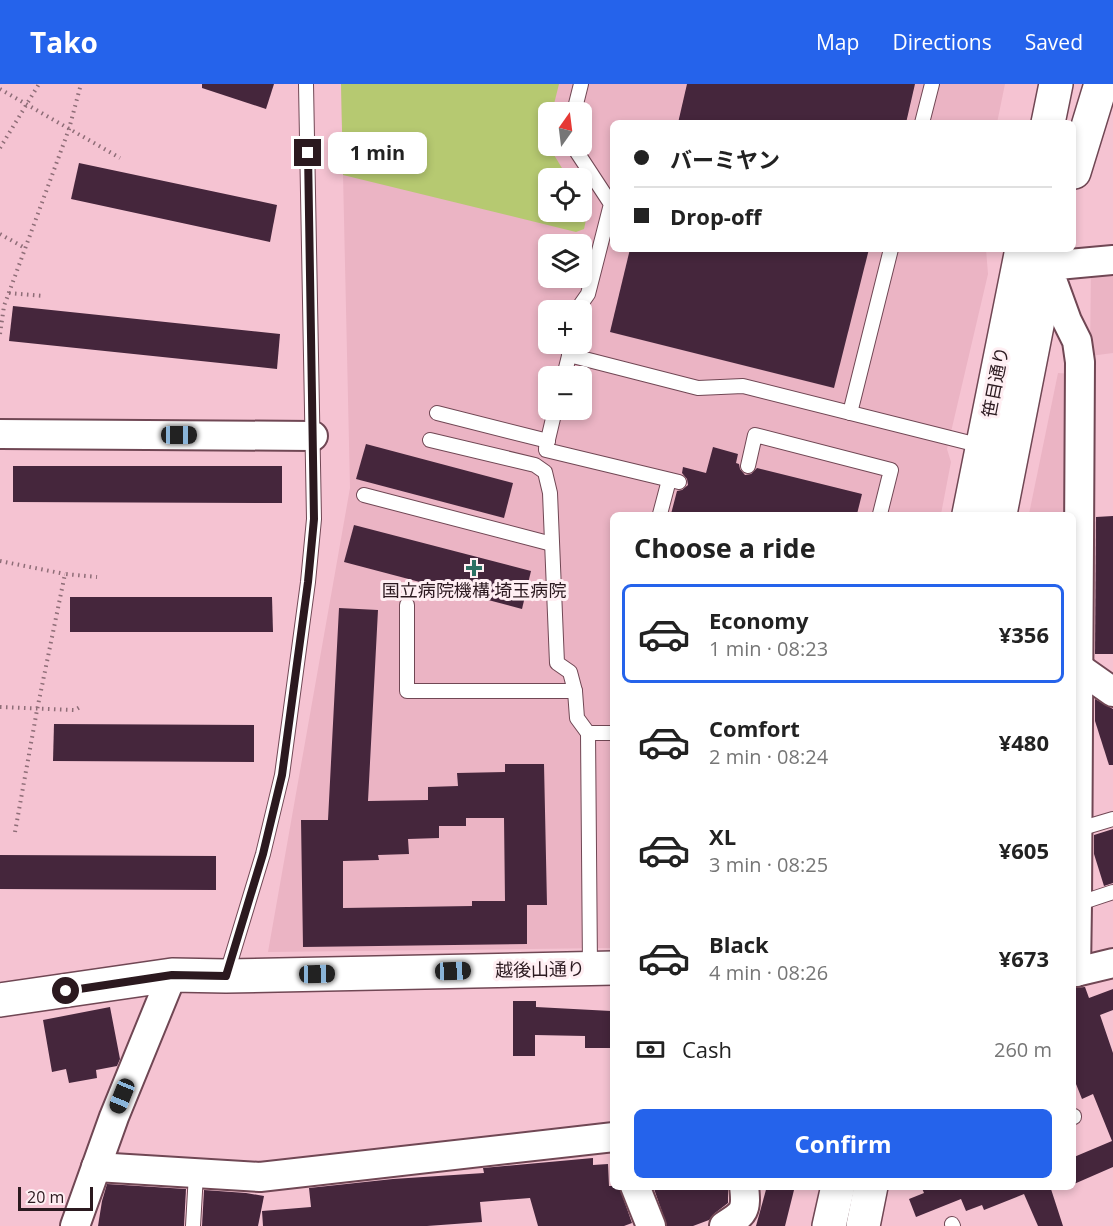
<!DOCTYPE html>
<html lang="en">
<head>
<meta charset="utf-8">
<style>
	:root { --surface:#fff; --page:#f2f2f2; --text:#222; --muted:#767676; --line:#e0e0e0; --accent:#2563eb }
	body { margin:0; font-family:"Open Sans","Noto Sans JP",sans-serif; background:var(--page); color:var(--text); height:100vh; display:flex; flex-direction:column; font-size:22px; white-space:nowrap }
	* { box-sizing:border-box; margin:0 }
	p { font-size:20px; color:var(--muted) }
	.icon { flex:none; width:33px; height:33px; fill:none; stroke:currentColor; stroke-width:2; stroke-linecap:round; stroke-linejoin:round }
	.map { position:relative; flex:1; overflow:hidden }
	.side { position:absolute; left:610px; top:428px; width:466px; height:678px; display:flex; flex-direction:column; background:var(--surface); border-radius:9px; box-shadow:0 3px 9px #0003 }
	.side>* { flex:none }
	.top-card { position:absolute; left:610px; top:36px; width:466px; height:132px; border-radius:9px; box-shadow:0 3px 9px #0003; display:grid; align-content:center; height:132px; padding:0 24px; background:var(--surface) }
	.needle { width:39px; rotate:14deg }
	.tools { position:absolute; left:538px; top:18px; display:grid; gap:12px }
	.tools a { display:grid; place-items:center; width:54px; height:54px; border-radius:9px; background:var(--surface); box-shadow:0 3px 9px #0003; font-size:30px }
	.scale { position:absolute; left:18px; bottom:15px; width:75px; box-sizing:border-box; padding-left:6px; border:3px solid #2b191f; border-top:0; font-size:16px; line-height:21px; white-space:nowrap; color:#2b191f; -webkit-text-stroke:4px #ffeff3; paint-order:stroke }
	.end { position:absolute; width:27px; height:27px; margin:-14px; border:8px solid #2b191f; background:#fff; box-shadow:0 0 0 3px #fff }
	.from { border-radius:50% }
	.bubble { position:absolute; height:42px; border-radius:9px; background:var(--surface); box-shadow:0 3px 9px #0003; font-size:20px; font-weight:700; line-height:42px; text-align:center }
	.car { position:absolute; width:18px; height:36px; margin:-18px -9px; border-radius:8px; box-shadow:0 0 4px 2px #0007; background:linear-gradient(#222 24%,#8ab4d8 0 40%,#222 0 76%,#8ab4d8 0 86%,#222 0) }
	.top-card b { display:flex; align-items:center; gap:21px; height:57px; font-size:22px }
	.top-card b+b { border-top:2px solid var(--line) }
	.top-card i { width:15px; height:15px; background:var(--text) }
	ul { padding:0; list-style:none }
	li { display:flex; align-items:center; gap:18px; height:99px; margin:0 12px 9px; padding:0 12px; border:3px solid transparent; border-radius:9px }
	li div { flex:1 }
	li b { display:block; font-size:22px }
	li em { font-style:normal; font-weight:700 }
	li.active { border-color:var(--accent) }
	li>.icon { width:54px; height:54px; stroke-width:1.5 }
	h2 { padding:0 24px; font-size:27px; line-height:72px }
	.pay { display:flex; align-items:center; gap:15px; height:66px; padding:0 24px; font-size:22px }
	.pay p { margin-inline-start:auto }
	.button { display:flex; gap:12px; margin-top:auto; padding:12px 24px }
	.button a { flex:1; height:69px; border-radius:9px; background:var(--accent); color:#fff; font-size:24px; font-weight:700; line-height:69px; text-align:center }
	header { display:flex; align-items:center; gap:36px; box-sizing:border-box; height:84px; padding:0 30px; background:var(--accent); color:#fff }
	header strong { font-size:28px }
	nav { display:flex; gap:33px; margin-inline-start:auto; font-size:21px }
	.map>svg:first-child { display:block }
	.built { fill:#ebb4c4; fill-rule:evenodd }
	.green { fill:#b6c971 }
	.building { fill:#45263c; fill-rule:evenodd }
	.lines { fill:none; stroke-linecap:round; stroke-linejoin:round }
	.service-casing { stroke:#704754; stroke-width:16 }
	.minor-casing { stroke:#704754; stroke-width:32 }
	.tertiary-casing { stroke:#704754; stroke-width:36 }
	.primary-casing { stroke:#704754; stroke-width:36 }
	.path { stroke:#8e6d77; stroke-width:4; stroke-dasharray:1.5 4.5; stroke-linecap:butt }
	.service { stroke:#fff; stroke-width:14 }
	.minor { stroke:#fff; stroke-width:28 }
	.tertiary { stroke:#fff; stroke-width:33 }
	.primary { stroke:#fff; stroke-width:33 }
	.route { stroke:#2b191f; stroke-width:8 }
	.poi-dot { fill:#2c7164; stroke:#ffeff3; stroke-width:2 }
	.labels { text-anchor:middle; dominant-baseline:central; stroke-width:6; stroke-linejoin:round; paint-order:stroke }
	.street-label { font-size:18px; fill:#2b191f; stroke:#ffeff3 }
	.poi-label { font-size:18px; fill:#2b191f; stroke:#ffeff3 }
</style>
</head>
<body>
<header>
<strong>Tako</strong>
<nav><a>Map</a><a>Directions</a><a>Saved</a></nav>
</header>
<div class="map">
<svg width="1113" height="1142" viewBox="0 0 1113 1142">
	<rect width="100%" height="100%" fill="#f5c3d2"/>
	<!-- built -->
	<g class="built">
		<path d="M341,0H1005L997,39H614V165H986L988,190L947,365L951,378L941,430H614L613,864L268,868L350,404ZM549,28H582V62H549ZM549,94H582V128H549ZM549,160H582V194H549ZM549,226H582V260H549ZM549,292H582V326H549Z"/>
		<path d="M1113,182V269L1090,272L1091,184Z"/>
		<path d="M1058,289L1074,290L1072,430H1029Z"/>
	</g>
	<!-- green -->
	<path class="green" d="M341,0H559L552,28H549V40L545,56L568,94H549V128H582V117L588,127L584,145L576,148L343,91Z"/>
	<!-- building -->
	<g class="building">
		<path d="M202,0H274L266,25L202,4Z"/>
		<path d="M687,0H915L906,39H678Z"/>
		<path d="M79,79L277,121L270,158L71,115Z"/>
		<path d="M630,165H869L834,304L610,248Z"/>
		<path d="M13,222L280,250L277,285L9,257Z"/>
		<path d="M366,360L513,399L504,434L356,395Z"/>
		<path d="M713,363L738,370L736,379L739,380L740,385L745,391L751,390L757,384L862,410L857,430H671L677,407L682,406L688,401L687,395L682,389L683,383L706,389Z"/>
		<path d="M13,382H282V419L13,418Z"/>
		<path d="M1113,432V570H1095L1096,433Z"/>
		<path d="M354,441L531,487L522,525L344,478Z"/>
		<path d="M70,513H272L273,548H70Z"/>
		<path d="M339,524L378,526L368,717L428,716V703L458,702L457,689L505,688V680H544L547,821H527V860L303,863L301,736H328ZM466,734H504L505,817H472V822L343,824V777L379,776L378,771L409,770L408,755L439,754V742H466Z"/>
		<path d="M1095,615L1113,625V681H1109L1095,637Z"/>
		<path d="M54,640L254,641V678L53,677Z"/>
		<path d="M1113,745V799L1104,802L1094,770V751Z"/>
		<path d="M0,771L216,772V806L0,805Z"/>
		<path d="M1085,903L1089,914L1113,905V926L1100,931L1113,969V1083L1074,1100V1073L1112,1057L1093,1010L1082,1015L1074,995V904Z"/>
		<path d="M513,917H536V923L611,927V964H585V952L535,951V972H513Z"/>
		<path d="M110,923L120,975L117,982L96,986L97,994L69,999L66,985L52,988L43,936Z"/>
		<path d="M593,1074V1081L608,1080L609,1102H619L632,1139L624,1142H538L530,1114L480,1118L482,1138L427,1142H263L262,1127L311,1123L309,1104L393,1095L484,1089L483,1084Z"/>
		<path d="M107,1100L186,1105L184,1142H98L102,1117Z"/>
		<path d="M653,1102H728V1119L715,1129L709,1136L693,1142H667Z"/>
		<path d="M767,1102H795L785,1142H756Z"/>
		<path d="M921,1102H1050L1063,1142H1038L1024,1110L984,1126L982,1121L966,1127L961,1115L916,1133L909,1115L924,1109Z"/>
		<path d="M204,1106L246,1109L264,1112L258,1142H202Z"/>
	</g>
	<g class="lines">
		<!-- service casing -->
		<g class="service-casing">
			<g id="service">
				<path d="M574,28L581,0"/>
				<path d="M922,39L932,0"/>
				<path d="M573,62L611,120L588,210L581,220L580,226"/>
				<path d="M569,271L698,304L743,302L982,362"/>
				<path d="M564,292L572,260"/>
				<path d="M437,329L548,357"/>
				<path d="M850,329L891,165"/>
				<path d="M430,356L535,381L545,388L550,409L557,579L570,588L575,607L577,634L588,649L590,884"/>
				<path d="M546,364L555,326"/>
				<path d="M546,366L679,398"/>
				<path d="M748,382L755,351L891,386L880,430"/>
				<path d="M364,411L552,460"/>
				<path d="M660,430L669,396"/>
				<path d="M407,521V607H575"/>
				<path d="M588,649H614"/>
				<path d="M1076,746L1113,735"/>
				<path d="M1077,820L1113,808"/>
				<path d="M226,892L263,770L282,691L308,498L314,435L306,0"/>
				<path d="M1074,1032V1033"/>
				<path d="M952,1140L953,1142"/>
				<path d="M193,1142L196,1090"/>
			</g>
		</g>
		<!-- minor casing -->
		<g class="minor-casing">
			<g id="minor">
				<path d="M0,350L313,352"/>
				<path d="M1079,584L1113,608"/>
				<path d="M1074,888H1076L1077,820L1080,278L1077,257L1067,237L1047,182L1113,176"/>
				<path d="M1076,888L1113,879"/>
				<path d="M96,1083L260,1093L614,1053"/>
				<path d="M635,1102L651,1142"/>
				<path d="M75,1142L114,1033L172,891"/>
				<path d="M724,1142C744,1129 747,1128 744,1102"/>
			</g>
		</g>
		<!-- tertiary casing -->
		<g class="tertiary-casing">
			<path id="tertiary" d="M0,916L172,891L226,892L614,884"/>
		</g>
		<!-- primary casing -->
		<g class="primary-casing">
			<g id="primary">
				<path d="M1048,39L1056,0"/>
				<path d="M1074,88L1101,0"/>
				<path d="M969,430L1022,165"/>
				<path d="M1000,430L1052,165"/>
				<path d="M829,1142L838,1102"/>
				<path d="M863,1142L871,1102"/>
			</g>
		</g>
		<!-- path -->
		<g class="path">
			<path d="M0,5L120,74"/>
			<path d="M0,64L39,0"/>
			<path d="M0,150L25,164"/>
			<path d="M9,209L44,212"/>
			<path d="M0,250L4,222L69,45L81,0"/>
			<path d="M0,477L65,490"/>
			<path d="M0,623L75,626L80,623"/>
			<path d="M15,748L37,626L65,490L97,493"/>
		</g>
		<!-- service -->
		<use href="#service" class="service"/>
		<!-- minor -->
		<use href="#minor" class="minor"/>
		<!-- tertiary -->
		<use href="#tertiary" class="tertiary"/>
		<!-- primary -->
		<use href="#primary" class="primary"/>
	</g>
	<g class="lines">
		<!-- route -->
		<path class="route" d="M66,907L172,891L226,892L263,770L282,691L308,498L314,435L308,69"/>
	</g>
	<!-- markers -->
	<path class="poi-dot" d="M471 475h6v6h6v6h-6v6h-6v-6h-6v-6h6z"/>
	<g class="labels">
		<!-- street labels -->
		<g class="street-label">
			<text transform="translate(995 298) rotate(-79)">笹目通り</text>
			<text transform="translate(540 885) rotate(-1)">越後山通り</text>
		</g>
		<!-- poi labels -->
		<g class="poi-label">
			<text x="474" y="506">国立病院機構 埼玉病院</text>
		</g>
	</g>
</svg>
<div class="tools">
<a><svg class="needle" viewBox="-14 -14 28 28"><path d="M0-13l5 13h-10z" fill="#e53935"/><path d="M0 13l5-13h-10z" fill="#767676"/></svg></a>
<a><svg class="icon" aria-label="locate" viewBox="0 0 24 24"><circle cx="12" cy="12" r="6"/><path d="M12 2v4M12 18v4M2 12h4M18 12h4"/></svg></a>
<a><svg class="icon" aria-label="layers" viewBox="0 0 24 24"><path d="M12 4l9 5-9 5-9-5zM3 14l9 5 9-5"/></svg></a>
<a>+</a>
<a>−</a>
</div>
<div class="scale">20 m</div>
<i class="end from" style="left:66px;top:907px"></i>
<i class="end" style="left:308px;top:69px"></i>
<div class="bubble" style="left:328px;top:48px;width:99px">1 min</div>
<i class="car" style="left:179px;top:351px;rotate:90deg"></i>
<i class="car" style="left:453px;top:887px;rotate:88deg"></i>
<i class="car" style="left:317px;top:890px;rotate:89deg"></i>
<i class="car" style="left:122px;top:1012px;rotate:202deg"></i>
<div class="top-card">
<b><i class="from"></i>バーミヤン</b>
<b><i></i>Drop-off</b>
</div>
<section class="side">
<h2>Choose a ride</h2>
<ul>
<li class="active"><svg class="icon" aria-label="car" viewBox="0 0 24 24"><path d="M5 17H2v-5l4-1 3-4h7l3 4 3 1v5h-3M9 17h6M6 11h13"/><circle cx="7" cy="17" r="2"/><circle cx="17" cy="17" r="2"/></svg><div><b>Economy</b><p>1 min · 08:23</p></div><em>¥356</em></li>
<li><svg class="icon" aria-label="car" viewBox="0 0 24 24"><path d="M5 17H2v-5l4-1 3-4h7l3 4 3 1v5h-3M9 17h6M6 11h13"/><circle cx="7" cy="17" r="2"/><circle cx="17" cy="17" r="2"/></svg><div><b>Comfort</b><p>2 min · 08:24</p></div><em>¥480</em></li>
<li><svg class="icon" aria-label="car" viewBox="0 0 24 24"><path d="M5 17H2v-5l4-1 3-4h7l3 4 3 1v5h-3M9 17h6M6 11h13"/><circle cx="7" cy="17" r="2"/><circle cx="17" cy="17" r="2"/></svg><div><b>XL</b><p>3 min · 08:25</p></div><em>¥605</em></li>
<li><svg class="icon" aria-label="car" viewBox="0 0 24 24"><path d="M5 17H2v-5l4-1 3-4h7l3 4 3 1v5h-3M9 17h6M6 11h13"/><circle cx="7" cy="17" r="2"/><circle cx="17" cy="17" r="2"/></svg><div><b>Black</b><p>4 min · 08:26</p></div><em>¥673</em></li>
</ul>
<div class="pay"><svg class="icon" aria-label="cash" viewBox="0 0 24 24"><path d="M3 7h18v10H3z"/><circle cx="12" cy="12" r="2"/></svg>Cash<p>260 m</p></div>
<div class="button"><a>Confirm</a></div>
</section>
</div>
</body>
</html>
